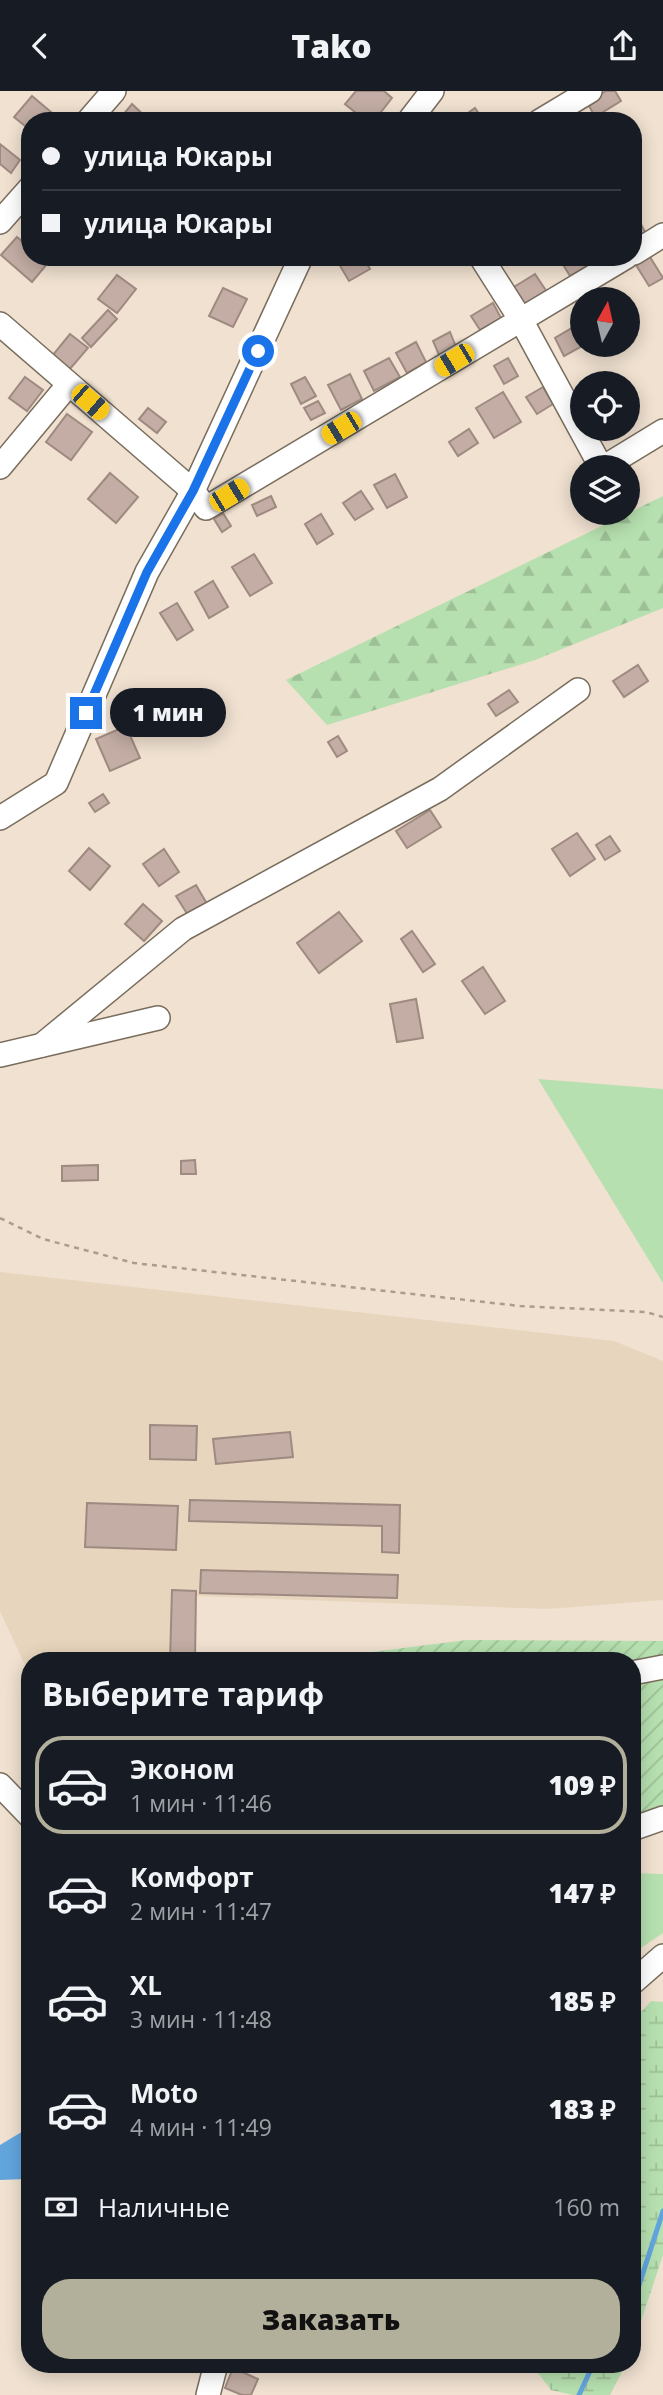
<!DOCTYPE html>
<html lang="ru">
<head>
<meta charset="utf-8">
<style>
	:root { --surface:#171b24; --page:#20242c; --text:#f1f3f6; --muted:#9ea1a6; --line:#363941; --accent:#b2b09a }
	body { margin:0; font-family:"Open Sans",sans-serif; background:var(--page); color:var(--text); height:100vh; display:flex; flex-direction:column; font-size:26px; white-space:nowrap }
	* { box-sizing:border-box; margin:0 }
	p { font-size:23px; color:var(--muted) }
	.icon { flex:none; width:38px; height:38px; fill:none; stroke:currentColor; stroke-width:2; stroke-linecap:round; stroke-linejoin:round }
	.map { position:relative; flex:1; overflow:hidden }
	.details { position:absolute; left:21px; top:1561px; width:620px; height:721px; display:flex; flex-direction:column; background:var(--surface); border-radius:28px; box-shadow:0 4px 18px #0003 }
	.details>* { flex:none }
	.guide { position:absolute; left:21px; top:21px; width:621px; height:154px; border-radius:28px; box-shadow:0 4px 18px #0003; display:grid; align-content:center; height:154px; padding:0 21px; background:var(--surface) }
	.needle { width:46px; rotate:8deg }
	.buttons { position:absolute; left:570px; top:196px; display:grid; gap:14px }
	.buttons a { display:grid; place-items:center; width:70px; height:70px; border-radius:50%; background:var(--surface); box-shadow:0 4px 18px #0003; font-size:35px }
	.end { position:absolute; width:32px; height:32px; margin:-16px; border:9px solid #1a73e8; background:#fff; box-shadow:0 0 0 4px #fff }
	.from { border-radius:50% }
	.bubble { position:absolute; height:49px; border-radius:24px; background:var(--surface); box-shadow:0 4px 18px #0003; font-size:23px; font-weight:800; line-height:49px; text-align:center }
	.car { position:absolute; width:21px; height:42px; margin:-21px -10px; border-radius:9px; box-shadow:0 0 5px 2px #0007; background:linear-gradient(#f5c518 24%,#345 0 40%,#f5c518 0 76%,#345 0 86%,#f5c518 0) }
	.guide b { display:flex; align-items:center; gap:24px; height:66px; font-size:26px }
	.guide b+b { border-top:2px solid var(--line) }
	.guide i { width:18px; height:18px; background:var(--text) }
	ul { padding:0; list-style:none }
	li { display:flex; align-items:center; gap:21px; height:98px; margin:0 14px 10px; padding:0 7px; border:4px solid transparent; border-radius:28px }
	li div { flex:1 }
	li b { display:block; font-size:26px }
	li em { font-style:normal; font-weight:800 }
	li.active { border-color:var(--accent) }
	li>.icon { width:63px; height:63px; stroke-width:1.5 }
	h2 { padding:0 21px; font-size:32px; line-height:84px }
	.pay { display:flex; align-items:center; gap:18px; height:77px; padding:0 21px; font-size:26px }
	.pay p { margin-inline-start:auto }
	.button { display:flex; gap:14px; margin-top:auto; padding:14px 21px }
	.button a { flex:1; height:80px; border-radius:28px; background:var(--accent); color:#111; font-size:28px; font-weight:800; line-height:80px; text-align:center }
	header { display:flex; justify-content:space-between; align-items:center; height:91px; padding:0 21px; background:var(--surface); font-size:32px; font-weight:800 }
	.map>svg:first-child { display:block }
	.built { fill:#e8d5bd }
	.grass { fill:#b6e0af }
	.forest { fill:url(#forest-firs) }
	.wetland { fill:url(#wetland-marsh) }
	.garden { fill:url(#garden-furrows) }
	.water { fill:#62a5dd }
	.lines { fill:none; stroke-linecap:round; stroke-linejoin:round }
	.stream { stroke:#62a5dd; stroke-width:5 }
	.building { fill:#c3ada4; stroke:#9f8a81; stroke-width:2 }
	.minor-casing { stroke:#796d5d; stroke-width:26 }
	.path { stroke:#a99d90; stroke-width:2.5; stroke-dasharray:5 5; stroke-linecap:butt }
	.minor { stroke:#fff; stroke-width:23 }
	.route { stroke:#1a73e8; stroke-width:9 }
</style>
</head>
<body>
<header><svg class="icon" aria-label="back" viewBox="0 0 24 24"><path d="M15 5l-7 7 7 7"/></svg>Tako<svg class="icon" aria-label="share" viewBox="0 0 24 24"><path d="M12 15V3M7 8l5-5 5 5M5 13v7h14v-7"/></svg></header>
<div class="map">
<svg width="663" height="2304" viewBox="0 0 663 2304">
	<defs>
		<pattern id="forest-firs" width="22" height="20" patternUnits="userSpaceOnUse" patternTransform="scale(1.75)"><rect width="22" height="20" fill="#b6e0af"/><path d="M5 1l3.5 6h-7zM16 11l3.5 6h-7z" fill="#9dc096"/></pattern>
		<pattern id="wetland-marsh" width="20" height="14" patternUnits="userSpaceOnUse" patternTransform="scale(1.75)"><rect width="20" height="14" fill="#b6e0af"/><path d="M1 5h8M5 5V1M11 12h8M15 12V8" fill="none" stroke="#9dc096"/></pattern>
		<pattern id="garden-furrows" width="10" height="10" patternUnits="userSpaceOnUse" patternTransform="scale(1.75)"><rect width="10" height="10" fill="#b6e0af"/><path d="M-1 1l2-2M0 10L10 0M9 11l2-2" fill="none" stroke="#9dc096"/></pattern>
	</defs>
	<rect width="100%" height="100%" fill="#f0e1d0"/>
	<!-- built -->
	<path class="built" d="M0,1181L614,1250L663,1270V1509L548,1518L196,1505L195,1570H30V1578L24,1572L0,1520Z"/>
	<!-- grass -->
	<g class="grass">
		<path d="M538,988L663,998V1192Z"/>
		<path d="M632,1782L663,1783V1842L632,1863Z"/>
	</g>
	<!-- forest -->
	<path class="forest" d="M663,405V517L535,569L327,634L286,589Z"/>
	<!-- wetland -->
	<g class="wetland">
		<path d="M651,1910L663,1911V2164L632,2257V1931Z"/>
		<path d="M531,2273H626L610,2304H573L551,2299Z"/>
	</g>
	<!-- garden -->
	<path class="garden" d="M467,1549L663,1550V1736L632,1730V1570H300Z"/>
	<!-- water -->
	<path class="water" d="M30,2036V2083L25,2088L0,2089V2054Z"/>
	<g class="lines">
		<!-- stream -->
		<g class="stream">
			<path d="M632,2216L663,2120"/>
			<path d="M579,2304L591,2278L596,2273"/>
		</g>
	</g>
	<!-- building -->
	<g class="building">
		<path d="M356,0H384L392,7L374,30H366L345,13Z"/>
		<path d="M606,0H615L621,10L595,26L587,11Z"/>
		<path d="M32,5L58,27L56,30H30V39L14,26Z"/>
		<path d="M132,13L150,30H118Z"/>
		<path d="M475,17L484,30H463L461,27Z"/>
		<path d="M0,53L20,69L11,82L0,73Z"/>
		<path d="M634,120L645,141L634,148Z"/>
		<path d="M17,146L30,157V166H40L47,173L32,191L1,164Z"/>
		<path d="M340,166H363L370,178L349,190L336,168Z"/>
		<path d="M572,166H579L585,176L570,185L562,172Z"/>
		<path d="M650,166L663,187L649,195L636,174Z"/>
		<path d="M535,183L547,201L516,220L504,202Z"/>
		<path d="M117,184L136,198L117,222L98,208Z"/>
		<path d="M223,197L247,208L233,236L209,225Z"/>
		<path d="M493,212L501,227L480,239L471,225Z"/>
		<path d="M108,219L117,228L91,256L82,247Z"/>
		<path d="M572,237L582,255L564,265L555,247Z"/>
		<path d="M450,241L456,256L439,264L433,250Z"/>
		<path d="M70,243L88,257L69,279L52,265Z"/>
		<path d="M416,251L426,271L407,282L396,262Z"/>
		<path d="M389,267L400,286L374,300L364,280Z"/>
		<path d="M508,267L518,285L504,293L494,275Z"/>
		<path d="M350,283L362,308L341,319L328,294Z"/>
		<path d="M25,286L43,299L27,320L9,307Z"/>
		<path d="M305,286L316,305L301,313L291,293Z"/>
		<path d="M543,296L553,313L537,323L526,306Z"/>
		<path d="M503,301L521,331L494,347L476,317Z"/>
		<path d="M318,310L325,322L311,329L304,317Z"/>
		<path d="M148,317L166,331L157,342L139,328Z"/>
		<path d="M67,323L92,341L71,369L46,351Z"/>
		<path d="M469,338L478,352L458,365L449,351Z"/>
		<path d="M110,382L138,406L116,432L88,408Z"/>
		<path d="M395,383L407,406L387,417L374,394Z"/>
		<path d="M361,400L373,418L355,429L343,412Z"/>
		<path d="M271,405L276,416L257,425L252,414Z"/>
		<path d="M223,422L231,435L222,441L214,428Z"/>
		<path d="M321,423L333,443L317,453L305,433Z"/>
		<path d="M254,463L272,492L250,505L232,476Z"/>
		<path d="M213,490L228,516L209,527L195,501Z"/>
		<path d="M177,512L193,539L177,549L160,522Z"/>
		<path d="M638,574L648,590L624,606L613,590Z"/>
		<path d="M509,599L518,611L496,625L488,613Z"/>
		<path d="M126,635L140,667L110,680L96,648Z"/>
		<path d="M338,645L347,660L337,666L328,651Z"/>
		<path d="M103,703L109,712L95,721L89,712Z"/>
		<path d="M430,719L441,736L407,757L396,740Z"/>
		<path d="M577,742L595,768L570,785L552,758Z"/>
		<path d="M610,745L620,760L605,769L596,754Z"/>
		<path d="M89,757L110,775L90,799L69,780Z"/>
		<path d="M164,758L179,781L159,795L143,773Z"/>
		<path d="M196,794L210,818L191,829L176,805Z"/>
		<path d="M143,813L162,830L144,850L125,833Z"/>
		<path d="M339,821L362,850L319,882L297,852Z"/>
		<path d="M412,840L435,873L423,881L401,848Z"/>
		<path d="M483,876L505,910L485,923L462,890Z"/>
		<path d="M416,908L423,947L397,951L390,913Z"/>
		<path d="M195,1069L196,1083H181V1070Z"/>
		<path d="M98,1074V1089L62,1090V1075Z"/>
		<path d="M150,1334L197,1335L196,1369L150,1368Z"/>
		<path d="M290,1341L293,1366L216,1373L213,1348Z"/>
		<path d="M190,1409L400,1414L399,1462L382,1461V1435L189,1430Z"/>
		<path d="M87,1412L178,1415L176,1459L85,1456Z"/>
		<path d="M201,1479L398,1484L397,1507L200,1502Z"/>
		<path d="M172,1499L196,1500L195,1570H170Z"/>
		<path d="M233,2277L258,2288L251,2304H242L225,2297Z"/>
	</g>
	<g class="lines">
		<!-- minor casing -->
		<g class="minor-casing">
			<g id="minor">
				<path d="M88,30L114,0"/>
				<path d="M409,30L432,0"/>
				<path d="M540,30L590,0"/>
				<path d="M0,131L30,97"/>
				<path d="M634,162L663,144"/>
				<path d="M481,166L521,229L601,376"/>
				<path d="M0,233L193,400L206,417L626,166"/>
				<path d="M0,376L69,293"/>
				<path d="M604,376L663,340"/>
				<path d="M0,727L56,692L147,481L193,400L301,166"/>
				<path d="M42,954L183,838L440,698L578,599"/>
				<path d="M0,964L158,927"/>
				<path d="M632,1582L663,1576"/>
				<path d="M0,1694L30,1725"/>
				<path d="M632,1738L663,1727"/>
				<path d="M632,1892L663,1865"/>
				<path d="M208,2304L216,2273"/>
			</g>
		</g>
		<!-- path -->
		<path class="path" d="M0,1127L43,1148L134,1172L520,1215L646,1221L663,1226"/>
		<!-- minor -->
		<use href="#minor" class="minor"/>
	</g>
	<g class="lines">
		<!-- route -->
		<path class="route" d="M86,622L147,481L193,400L258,260"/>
	</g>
</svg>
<div class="buttons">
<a><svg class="needle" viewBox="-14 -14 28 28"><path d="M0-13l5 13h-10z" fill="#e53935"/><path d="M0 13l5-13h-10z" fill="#9ea1a6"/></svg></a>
<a><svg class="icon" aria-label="locate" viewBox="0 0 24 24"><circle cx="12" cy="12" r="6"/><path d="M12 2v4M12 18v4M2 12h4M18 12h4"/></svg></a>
<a><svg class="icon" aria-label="layers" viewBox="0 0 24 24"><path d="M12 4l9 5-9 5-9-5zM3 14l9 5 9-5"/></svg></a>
</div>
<i class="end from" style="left:258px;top:260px"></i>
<i class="end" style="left:86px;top:622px"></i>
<div class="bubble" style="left:110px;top:597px;width:116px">1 мин</div>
<i class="car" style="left:454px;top:269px;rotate:239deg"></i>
<i class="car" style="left:90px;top:311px;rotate:131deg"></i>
<i class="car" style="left:341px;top:337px;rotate:239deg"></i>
<i class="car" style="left:229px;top:404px;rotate:59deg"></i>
<div class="guide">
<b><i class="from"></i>улица Юкары</b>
<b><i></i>улица Юкары</b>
</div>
<section class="details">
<h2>Выберите тариф</h2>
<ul>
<li class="active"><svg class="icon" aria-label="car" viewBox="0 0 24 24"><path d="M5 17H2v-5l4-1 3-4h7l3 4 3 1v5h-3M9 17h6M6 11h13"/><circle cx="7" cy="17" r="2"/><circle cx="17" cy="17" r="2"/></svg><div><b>Эконом</b><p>1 мин · 11:46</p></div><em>109 ₽</em></li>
<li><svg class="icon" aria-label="car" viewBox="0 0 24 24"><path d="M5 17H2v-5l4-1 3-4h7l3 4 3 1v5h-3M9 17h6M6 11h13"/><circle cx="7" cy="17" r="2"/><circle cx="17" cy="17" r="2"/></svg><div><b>Комфорт</b><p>2 мин · 11:47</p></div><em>147 ₽</em></li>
<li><svg class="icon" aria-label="car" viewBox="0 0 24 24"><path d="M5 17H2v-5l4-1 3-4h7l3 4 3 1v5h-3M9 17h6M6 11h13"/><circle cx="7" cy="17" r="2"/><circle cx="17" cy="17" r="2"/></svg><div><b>XL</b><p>3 мин · 11:48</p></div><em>185 ₽</em></li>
<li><svg class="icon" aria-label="car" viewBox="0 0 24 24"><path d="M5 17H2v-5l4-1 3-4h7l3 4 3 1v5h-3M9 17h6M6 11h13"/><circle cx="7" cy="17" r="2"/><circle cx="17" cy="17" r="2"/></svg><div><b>Moto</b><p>4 мин · 11:49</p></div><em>183 ₽</em></li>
</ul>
<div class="pay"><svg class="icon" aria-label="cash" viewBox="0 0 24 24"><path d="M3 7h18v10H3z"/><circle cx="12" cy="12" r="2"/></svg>Наличные<p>160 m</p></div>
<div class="button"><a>Заказать</a></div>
</section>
</div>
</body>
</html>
